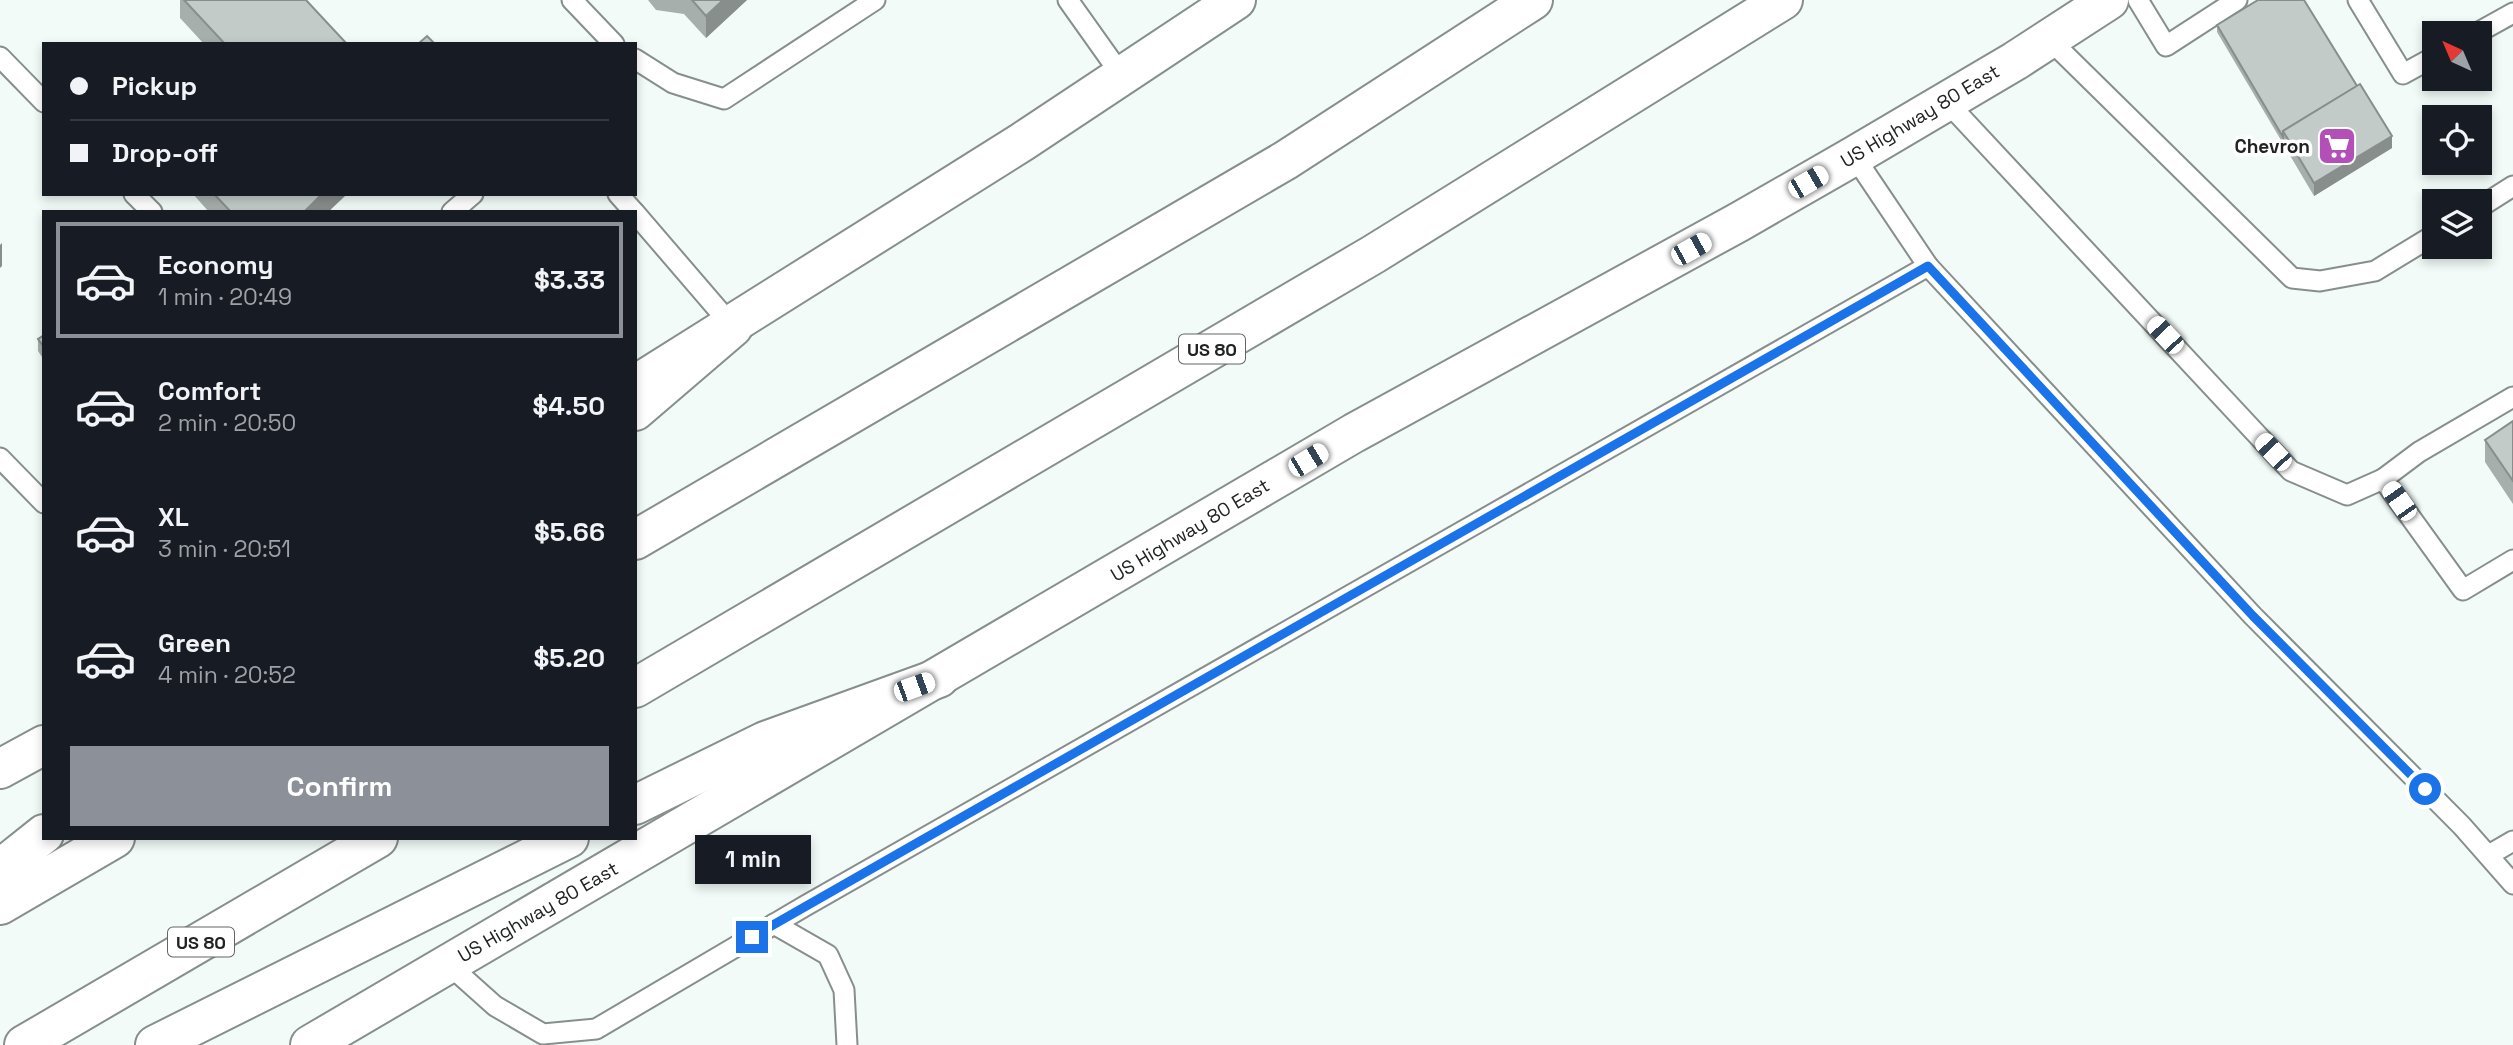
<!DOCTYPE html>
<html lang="en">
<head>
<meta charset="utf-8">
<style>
	:root { --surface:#171b24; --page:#242831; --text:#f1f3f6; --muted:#9ea1a6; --line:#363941; --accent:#8c9099 }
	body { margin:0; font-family:"Space Grotesk",sans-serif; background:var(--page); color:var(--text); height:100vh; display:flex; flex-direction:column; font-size:26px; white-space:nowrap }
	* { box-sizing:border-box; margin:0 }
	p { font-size:23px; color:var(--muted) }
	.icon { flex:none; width:38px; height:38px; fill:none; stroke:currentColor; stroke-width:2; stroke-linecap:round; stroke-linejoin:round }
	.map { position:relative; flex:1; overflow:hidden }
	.details { position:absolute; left:42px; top:210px; width:595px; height:630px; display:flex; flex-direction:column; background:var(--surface); border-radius:0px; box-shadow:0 4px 10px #0003 }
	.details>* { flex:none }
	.guide { position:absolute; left:42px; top:42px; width:595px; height:154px; border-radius:0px; box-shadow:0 4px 10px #0003; display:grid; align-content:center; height:154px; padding:0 28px; background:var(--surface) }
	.needle { width:46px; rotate:316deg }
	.tools { position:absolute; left:2422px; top:21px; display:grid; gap:14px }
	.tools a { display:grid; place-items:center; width:70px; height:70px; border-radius:0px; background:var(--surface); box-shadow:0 4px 10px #0003; font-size:35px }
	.end { position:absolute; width:32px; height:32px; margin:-16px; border:9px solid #1a73e8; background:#fff; box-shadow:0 0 0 4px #fff }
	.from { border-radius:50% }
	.bubble { position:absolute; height:49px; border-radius:0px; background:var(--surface); box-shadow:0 4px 10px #0003; font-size:23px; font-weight:700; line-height:49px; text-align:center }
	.car { position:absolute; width:21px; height:42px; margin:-21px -10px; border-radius:9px; box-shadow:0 0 5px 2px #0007; background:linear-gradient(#fff 24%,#345 0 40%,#fff 0 76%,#345 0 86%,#fff 0) }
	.guide b { display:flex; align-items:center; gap:24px; height:66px; font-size:26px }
	.guide b+b { border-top:2px solid var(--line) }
	.guide i { width:18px; height:18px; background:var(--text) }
	ul { padding:12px 0 0; list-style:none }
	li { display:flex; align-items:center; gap:21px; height:116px; margin:0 14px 10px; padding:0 14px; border:4px solid transparent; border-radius:0px }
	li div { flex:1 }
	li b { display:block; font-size:26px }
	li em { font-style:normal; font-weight:700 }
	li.active { border-color:var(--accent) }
	li>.icon { width:63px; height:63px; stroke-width:1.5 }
	.cta { display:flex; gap:14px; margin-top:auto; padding:14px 28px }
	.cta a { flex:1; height:80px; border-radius:0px; background:var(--accent); color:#fff; font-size:28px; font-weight:700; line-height:80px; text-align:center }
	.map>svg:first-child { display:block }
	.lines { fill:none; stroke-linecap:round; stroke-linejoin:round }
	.lane-casing { stroke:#878f8d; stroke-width:23 }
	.secondary-casing { stroke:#878f8d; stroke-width:42 }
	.highway-casing { stroke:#878f8d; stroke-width:42 }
	.lane { stroke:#fff; stroke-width:19 }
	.secondary { stroke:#fff; stroke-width:38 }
	.highway { stroke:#fff; stroke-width:38 }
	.wall { fill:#a7afac }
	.shaded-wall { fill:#888e8c }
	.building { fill:#c2cbc8; stroke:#888e8c; stroke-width:2 }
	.route { stroke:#1a73e8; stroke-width:9 }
	.labels { text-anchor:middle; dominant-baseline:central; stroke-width:7; stroke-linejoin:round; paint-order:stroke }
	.shield { fill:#fff; stroke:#636564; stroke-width:2 }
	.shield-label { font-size:18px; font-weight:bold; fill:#202322 }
	.street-label { font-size:19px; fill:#202322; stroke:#fff }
	.poi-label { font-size:19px; font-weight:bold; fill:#202322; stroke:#fff; text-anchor:end }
</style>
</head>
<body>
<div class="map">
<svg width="2513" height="1045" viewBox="0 0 2513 1045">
	<rect width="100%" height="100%" fill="#f2fbf8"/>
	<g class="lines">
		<!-- lane casing -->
		<g class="lane-casing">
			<g id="lane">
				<path d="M572,0L614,44"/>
				<path d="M1068,0L1122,76"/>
				<path d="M2138,0L2166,46L2237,0"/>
				<path d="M2358,0L2403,74L2434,57"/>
				<path d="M2477,33L2513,13"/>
				<path d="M2049,39L2292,278L2320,281L2375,271L2434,235"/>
				<path d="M0,57L44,102"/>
				<path d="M635,59L673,83L724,99L875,0"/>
				<path d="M1946,101L2291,471L2347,495L2383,479L2463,590L2513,560"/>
				<path d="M134,194L152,212"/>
				<path d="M618,194L634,212"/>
				<path d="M2480,207L2513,186"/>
				<path d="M452,212L473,194"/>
				<path d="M635,213L733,327"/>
				<path d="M1928,266L2253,616L2462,826L2513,884"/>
				<path d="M0,458L44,503"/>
				<path d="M2383,479L2419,452L2513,397"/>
				<path d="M2489,855L2513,841"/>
				<path d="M774,924L828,955L844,990L847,1045"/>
				<path d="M448,964L495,1006L543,1034L596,1029L805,906L1928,266L1854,156"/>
			</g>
		</g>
		<!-- secondary casing -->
		<g class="secondary-casing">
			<g id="secondary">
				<path d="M635,385L1022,142L1236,0"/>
				<path d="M0,769L44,745"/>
				<path d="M310,1045L1354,433L1739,222L1854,156L2015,61L2109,0"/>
			</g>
		</g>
		<!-- highway casing -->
		<g class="highway-casing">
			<g id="highway">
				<path d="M635,411L733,327"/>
				<path d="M635,540L1286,160L1533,0"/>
				<path d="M635,688L1374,254L1783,0"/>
				<path d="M635,805L765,741L939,678"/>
				<path d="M0,869L44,834"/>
				<path d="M0,905L115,838"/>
				<path d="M24,1045L378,838"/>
				<path d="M155,1045L569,838"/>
			</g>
		</g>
		<!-- lane -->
		<use href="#lane" class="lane"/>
		<!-- secondary -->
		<use href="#secondary" class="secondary"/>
		<!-- highway -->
		<use href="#highway" class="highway"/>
	</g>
	<!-- wall -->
	<g class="wall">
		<path d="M180,0H306L347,44H204L180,18Z"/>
		<path d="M648,0H747L706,38L684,14L656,10Z"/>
		<path d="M2217,25L2392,148L2314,196L2217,32Z"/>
		<path d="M193,194H347L328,212H209Z"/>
		<path d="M44,335V360L38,351V339Z"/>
		<path d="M2513,421V504L2485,462V440Z"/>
	</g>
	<!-- shaded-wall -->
	<g class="shaded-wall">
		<path d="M723,0H747L706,38V16Z"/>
		<path d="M2392,136V148L2314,196V183Z"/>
		<path d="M322,194H347L328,212H304Z"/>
		<path d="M2,243V266L0,268V245Z"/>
	</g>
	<!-- building -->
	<g class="building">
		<path d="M184,0H306L347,44H225Z"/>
		<path d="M692,0H723L706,16Z"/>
		<path d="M2258,0H2304L2357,86L2283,131V137L2217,25Z"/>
		<path d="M427,36L435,44H418Z"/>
		<path d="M2360,84L2392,136L2314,183L2283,131Z"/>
		<path d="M214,194H322L304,212H231Z"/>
		<path d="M44,335V347L38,339Z"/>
		<path d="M2513,421V481L2485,440Z"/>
	</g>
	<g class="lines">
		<!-- route -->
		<path class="route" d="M752,937L1928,266L2253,616L2425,789"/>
	</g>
	<!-- icons -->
	<defs>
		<g id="supermarket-square" transform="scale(2.0125)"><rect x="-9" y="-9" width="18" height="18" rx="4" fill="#b250b8" stroke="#fff"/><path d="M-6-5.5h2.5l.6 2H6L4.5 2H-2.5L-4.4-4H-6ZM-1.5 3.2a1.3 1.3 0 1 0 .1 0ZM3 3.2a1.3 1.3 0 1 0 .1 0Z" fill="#fff"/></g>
	</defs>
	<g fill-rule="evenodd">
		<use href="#supermarket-square" x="2337" y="146"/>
	</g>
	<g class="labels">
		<!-- shield labels -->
		<g class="shield">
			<rect x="1179" y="334.5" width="66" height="29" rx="5"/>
			<rect x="168" y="927.5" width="66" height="29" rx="5"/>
		</g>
		<g class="shield-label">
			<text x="1212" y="349">US 80</text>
			<text x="201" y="942">US 80</text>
		</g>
		<!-- street labels -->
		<g class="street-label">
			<text transform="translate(1920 116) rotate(-31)">US Highway 80 East</text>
			<text transform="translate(1190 530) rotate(-31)">US Highway 80 East</text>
			<text transform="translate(538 912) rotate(-30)">US Highway 80 East</text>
		</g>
		<!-- poi labels -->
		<g class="poi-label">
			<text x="2310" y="146">Chevron</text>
		</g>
	</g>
</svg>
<div class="tools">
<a><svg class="needle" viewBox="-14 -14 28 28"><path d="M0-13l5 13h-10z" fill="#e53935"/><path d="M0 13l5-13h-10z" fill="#9ea1a6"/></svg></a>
<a><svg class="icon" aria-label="locate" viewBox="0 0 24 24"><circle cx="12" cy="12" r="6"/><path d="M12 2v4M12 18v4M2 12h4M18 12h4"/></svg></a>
<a><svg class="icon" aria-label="layers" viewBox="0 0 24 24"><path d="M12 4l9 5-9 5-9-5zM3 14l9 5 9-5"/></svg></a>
</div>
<i class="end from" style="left:2425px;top:789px"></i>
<i class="end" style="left:752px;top:937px"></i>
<div class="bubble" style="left:695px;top:835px;width:116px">1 min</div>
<i class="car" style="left:1808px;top:182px;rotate:60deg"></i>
<i class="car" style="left:1691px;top:249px;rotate:61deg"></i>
<i class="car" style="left:2165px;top:335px;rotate:317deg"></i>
<i class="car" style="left:2273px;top:452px;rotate:317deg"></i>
<i class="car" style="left:1308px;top:460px;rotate:59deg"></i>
<i class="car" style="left:2399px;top:501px;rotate:325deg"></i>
<i class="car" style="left:914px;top:687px;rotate:70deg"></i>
<div class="guide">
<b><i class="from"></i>Pickup</b>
<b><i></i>Drop-off</b>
</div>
<section class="details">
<ul>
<li class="active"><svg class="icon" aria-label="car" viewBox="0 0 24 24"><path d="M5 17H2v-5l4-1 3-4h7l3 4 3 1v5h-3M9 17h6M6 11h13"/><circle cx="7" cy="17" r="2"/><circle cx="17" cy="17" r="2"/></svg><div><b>Economy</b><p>1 min · 20:49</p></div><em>$3.33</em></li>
<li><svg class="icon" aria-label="car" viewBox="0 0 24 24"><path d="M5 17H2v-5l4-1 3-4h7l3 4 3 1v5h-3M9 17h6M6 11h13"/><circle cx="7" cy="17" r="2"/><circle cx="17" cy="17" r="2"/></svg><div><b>Comfort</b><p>2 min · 20:50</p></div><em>$4.50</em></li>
<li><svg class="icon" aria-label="car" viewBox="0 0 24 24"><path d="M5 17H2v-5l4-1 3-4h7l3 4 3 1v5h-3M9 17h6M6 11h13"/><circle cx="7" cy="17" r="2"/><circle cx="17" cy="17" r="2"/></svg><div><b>XL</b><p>3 min · 20:51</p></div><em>$5.66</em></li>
<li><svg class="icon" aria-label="car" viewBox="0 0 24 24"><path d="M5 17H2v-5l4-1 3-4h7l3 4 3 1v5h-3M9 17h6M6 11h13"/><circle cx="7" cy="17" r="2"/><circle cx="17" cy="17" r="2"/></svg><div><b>Green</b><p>4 min · 20:52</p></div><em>$5.20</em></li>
</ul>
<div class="cta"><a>Confirm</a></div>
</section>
</div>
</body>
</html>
